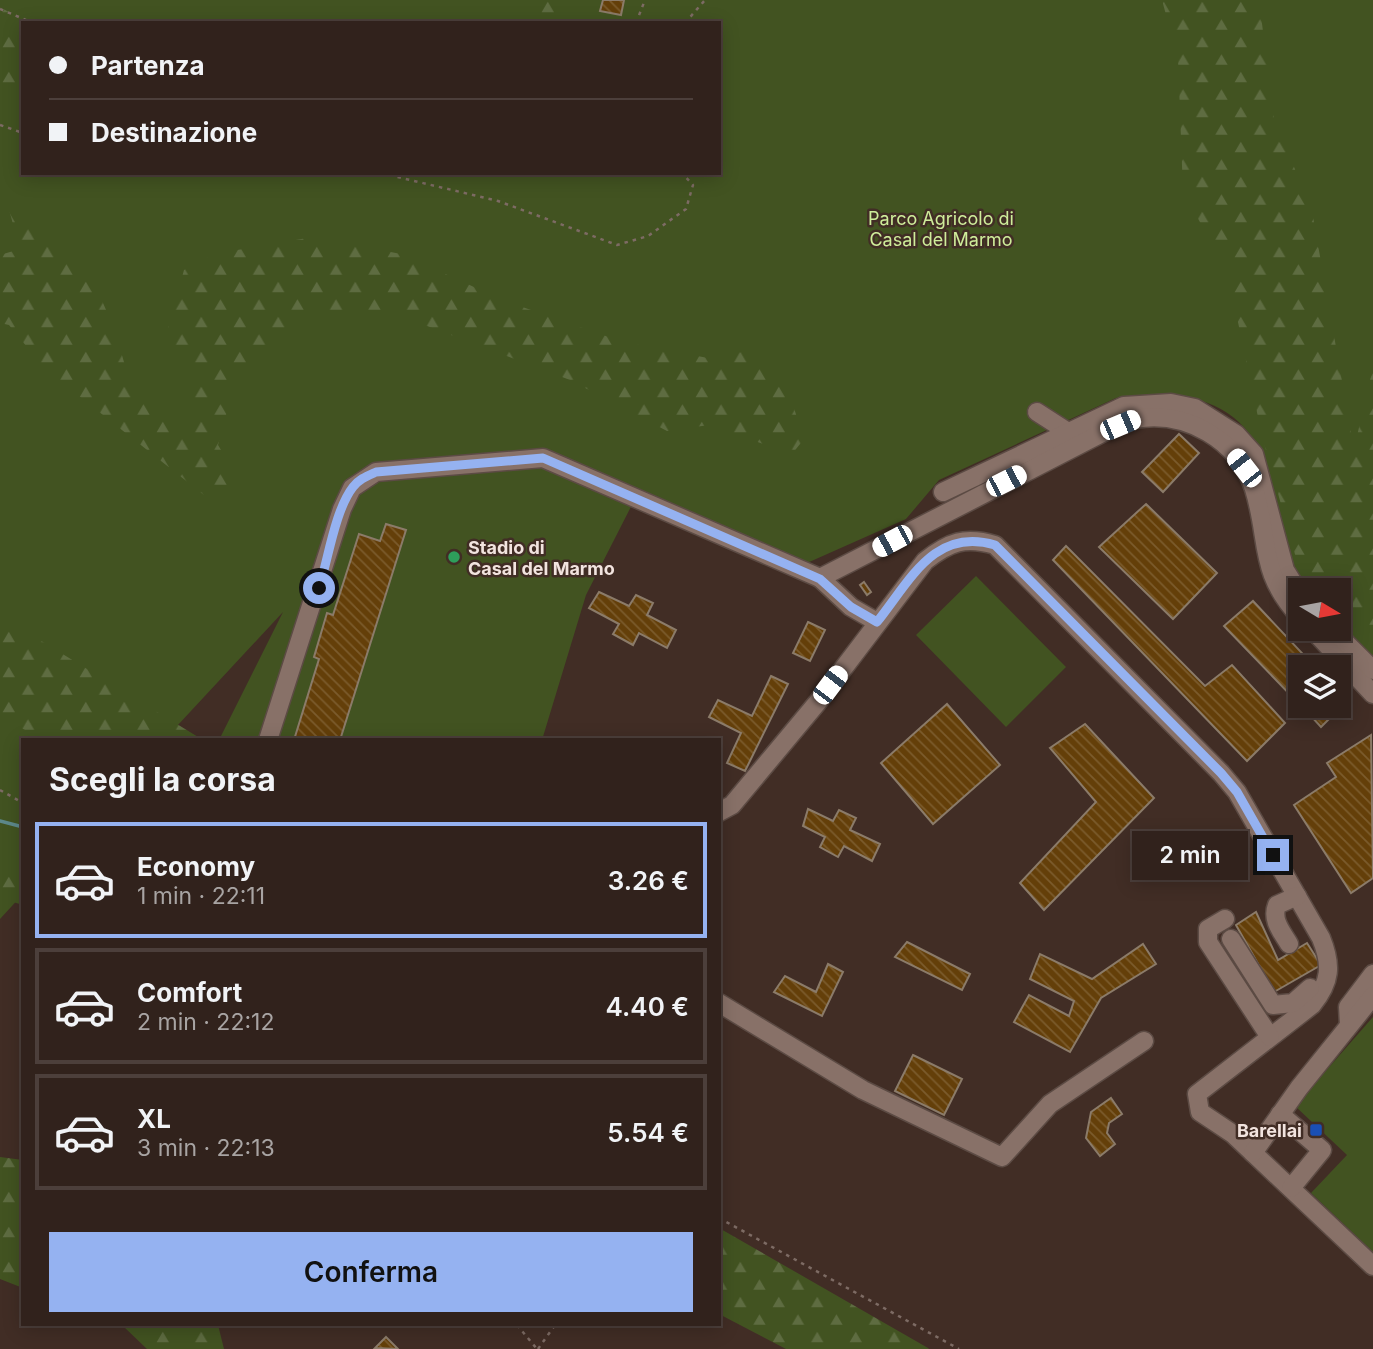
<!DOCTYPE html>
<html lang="it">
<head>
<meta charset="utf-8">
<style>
	:root { --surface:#31221c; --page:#3d2f29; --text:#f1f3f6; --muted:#a8a4a3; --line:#4c3f3b; --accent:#95b2f1 }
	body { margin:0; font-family:Inter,sans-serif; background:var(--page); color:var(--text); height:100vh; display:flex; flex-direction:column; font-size:26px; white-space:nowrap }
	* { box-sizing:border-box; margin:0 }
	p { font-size:23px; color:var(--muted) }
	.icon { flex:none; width:38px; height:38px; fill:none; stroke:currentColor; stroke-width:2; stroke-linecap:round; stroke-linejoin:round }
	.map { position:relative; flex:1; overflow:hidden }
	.panel { position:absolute; left:21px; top:738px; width:700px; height:588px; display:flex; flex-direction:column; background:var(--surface); border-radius:0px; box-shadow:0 4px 18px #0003,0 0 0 2px var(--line) }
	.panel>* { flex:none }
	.hud { position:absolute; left:21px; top:21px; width:700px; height:154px; border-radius:0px; box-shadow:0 4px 18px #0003,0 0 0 2px var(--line); display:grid; align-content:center; height:154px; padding:0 28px; background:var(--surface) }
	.needle { width:46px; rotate:100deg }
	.buttons { position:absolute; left:1288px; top:578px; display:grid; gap:14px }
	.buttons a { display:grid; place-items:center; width:63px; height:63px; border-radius:0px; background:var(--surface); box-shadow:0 4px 18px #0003,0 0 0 2px var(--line); font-size:35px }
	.end { position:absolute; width:32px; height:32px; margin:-16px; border:9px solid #95b2f1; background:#111; box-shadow:0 0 0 4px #111 }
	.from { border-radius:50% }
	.bubble { position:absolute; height:49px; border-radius:0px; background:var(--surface); box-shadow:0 4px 18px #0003,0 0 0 2px var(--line); font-size:23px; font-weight:600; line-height:49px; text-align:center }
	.car { position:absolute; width:21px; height:42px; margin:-21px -10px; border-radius:9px; box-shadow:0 0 5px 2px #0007; background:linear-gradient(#fff 24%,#345 0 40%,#fff 0 76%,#345 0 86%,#fff 0) }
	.hud b { display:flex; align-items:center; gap:24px; height:66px; font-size:26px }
	.hud b+b { border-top:2px solid var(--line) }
	.hud i { width:18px; height:18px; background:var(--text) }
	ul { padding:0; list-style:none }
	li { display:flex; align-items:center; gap:21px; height:116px; margin:0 14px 10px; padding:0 14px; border:4px solid var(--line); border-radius:0px }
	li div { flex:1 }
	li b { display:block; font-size:26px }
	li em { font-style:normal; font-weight:600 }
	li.selected { border-color:var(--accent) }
	li>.icon { width:63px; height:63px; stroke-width:1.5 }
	h2 { padding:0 28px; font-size:32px; line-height:84px }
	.primary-button { display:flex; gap:14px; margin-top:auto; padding:14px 28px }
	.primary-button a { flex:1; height:80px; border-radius:0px; background:var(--accent); color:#111; font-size:28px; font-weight:600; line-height:80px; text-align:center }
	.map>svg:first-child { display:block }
	.green { fill:#425321; fill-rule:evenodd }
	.forest { fill:url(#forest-firs) }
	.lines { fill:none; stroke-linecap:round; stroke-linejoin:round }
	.stream { stroke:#5d888b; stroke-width:3.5 }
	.building { fill:url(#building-back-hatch); stroke:#8b7b69; stroke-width:2 }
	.minor-casing { stroke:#5c4b44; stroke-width:21 }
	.path { stroke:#7d6b64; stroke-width:2.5; stroke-dasharray:3.5 5; stroke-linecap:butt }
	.minor { stroke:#887168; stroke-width:18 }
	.route { stroke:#95b2f1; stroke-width:9 }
	.leisure-dot { fill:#2e9e5b; stroke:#412d25; stroke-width:2.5 }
	.transit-dot { fill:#1a4fb4; stroke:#412d25; stroke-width:2.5 }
	.labels { text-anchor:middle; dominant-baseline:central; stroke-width:5; stroke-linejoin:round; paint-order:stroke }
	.park-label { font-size:18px; fill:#ceed9a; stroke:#412d25 }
	.poi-label { font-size:18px; font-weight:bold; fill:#f2e4df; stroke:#412d25; text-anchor:start }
</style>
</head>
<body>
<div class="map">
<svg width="1373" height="1349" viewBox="0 0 1373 1349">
	<defs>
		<pattern id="forest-firs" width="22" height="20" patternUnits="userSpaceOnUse" patternTransform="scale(1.75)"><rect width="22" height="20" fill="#425321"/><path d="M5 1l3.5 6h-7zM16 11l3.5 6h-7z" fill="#5e6c41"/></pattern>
		<pattern id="building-back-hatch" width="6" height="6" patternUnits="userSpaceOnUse" patternTransform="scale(1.75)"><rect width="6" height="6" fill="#643f09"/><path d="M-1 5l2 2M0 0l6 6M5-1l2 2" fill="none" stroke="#7b5b2c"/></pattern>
	</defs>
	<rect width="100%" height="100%" fill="#412d25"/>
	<!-- green -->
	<g class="green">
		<path d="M0,0H1373V659L1339,626V590H1305C1294,578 1291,560 1285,546C1275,517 1272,471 1258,447C1229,393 1169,390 1116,398L939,480L906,519L807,563L640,489L586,595L542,740H219L283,612L164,740H23V894L0,919ZM23,23H719V173H23Z"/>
		<path d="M976,576L1066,667L1006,727L916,635Z"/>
		<path d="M1373,1017V1252L1311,1193L1347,1155L1295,1106Z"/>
	</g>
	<!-- forest -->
	<g class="forest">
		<path d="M518,0H578L572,12L576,23H536L517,4Z"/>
		<path d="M1162,0H1259L1274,118L1312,211L1354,449L1373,367V646L1339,616V590H1310L1303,583L1262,436L1227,270L1183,192L1178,59Z"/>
		<path d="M0,7L28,23H23V103L0,91Z"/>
		<path d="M6,199L88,269L114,328L131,386L193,433L190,380L165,340L184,270L214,254L313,237L401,254L505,301L623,342L708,358L753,350L792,402L804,439L792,454L709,425L667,431L570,380L398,315L299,316L237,375L218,445L238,478L214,503L45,369L9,325L0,323V255L20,249Z"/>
		<path d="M0,615L25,631L203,740H43L0,716Z"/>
		<path d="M23,848V905L0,898V865Z"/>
		<path d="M0,1157L23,1160V1288L0,1279Z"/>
		<path d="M719,1228L928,1348L929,1349H786L719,1314Z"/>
		<path d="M122,1325H218L224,1349H147Z"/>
	</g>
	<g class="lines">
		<!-- stream -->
		<path class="stream" d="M0,821L23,827"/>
	</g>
	<!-- building -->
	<g class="building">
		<path d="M603,0H624L621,15L600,11Z"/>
		<path d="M1179,434L1199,453L1163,492L1142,472Z"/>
		<path d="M1146,504L1217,573L1173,619L1099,547Z"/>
		<path d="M386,524L406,530L340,740H294L319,659L314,657L327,613L333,615L359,534L380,541Z"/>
		<path d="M1066,546L1205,686L1232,665L1285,723L1247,761L1053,560Z"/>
		<path d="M864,582L871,592L867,595L860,585Z"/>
		<path d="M599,592L629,606L636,595L653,603L647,615L676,630L667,648L639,633L633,645L613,634L619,624L589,608Z"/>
		<path d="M1253,601L1315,667H1300V705L1224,626Z"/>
		<path d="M808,622L825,630L810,661L793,653Z"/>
		<path d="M771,676L788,684L745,771L727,763L741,733L709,717L718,700L752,716Z"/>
		<path d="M1339,692L1347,701L1321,727L1301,705H1339Z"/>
		<path d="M947,704L1000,765L933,824L881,763Z"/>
		<path d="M1085,724L1154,798L1044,910L1020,883L1096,802L1050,748Z"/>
		<path d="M1371,735L1373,878L1351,893L1294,805L1336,777L1327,763Z"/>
		<path d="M808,809L833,821L839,810L856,818L850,830L880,844L872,861L844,846L838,857L820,847L825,837L803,826Z"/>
		<path d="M1256,912L1278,960L1307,943L1321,965L1274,992L1236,925Z"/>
		<path d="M907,942L970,974L962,990L895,957Z"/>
		<path d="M1143,944L1156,964L1101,998L1070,1052L1014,1022L1029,995L1069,1016L1074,1001L1030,979L1040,954L1092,979Z"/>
		<path d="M828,964L843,972L822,1016L774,992L785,976L816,992Z"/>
		<path d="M913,1055L962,1079L944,1115L895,1091Z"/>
		<path d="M1111,1098L1122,1114L1109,1123L1107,1133L1115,1144L1100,1156L1086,1138L1091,1112Z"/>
		<path d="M386,1337L398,1349L375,1348Z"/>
	</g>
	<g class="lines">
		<!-- minor casing -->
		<g class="minor-casing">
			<g id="minor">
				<path d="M1037,412L1068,432"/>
				<path d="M943,492L1124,406L1171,403L1195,408L1236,434L1254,454L1285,570L1300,594"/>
				<path d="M820,578L851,607L877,622"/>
				<path d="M1311,628L1373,694"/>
				<path d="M1331,628L1373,670"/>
				<path d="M268,740L342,509L352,488L376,472L543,458L820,578L1106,431C1115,427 1125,421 1135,419C1186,410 1238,440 1254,489C1270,541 1258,572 1300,617"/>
				<path d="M719,812L732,805L817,703L925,561C949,542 965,536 995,545L1221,773L1237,792L1321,938C1332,965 1331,982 1312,1005L1197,1094L1200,1112L1233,1134L1373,1266"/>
				<path d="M1225,919L1208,929V942L1270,1037"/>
				<path d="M1231,939L1273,1005L1293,1003L1310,988"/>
				<path d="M1289,944C1282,932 1271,920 1277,905L1297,896"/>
				<path d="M719,1003L863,1090L1002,1157L1050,1104L1144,1041"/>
				<path d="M1349,1025L1348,1007L1373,974"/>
				<path d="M1280,1114L1322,1150L1291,1188"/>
				<path d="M1253,1153L1299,1088L1373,996"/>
			</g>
		</g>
		<!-- path -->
		<g class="path">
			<path d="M0,9L33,23"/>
			<path d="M636,23L645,0"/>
			<path d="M685,23L705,0"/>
			<path d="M0,125L23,133"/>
			<path d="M381,173L498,201L617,245L648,236L686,209L693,185L682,173"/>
			<path d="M0,790L23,803"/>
			<path d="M719,1218L959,1349"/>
			<path d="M517,1325L537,1349"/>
			<path d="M538,1349L555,1325"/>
		</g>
		<!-- minor -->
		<use href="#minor" class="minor"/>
	</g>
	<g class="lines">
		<!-- route -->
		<path class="route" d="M319,588C328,560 335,510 353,487C359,479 367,476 376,472L543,458L820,579L851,607L877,622C910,581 934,527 995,545L1221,773L1237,792L1273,855"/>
	</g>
	<!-- markers -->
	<circle class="leisure-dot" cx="454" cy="557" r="7"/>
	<rect class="transit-dot" x="1309" y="1123" width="14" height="14" rx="3.5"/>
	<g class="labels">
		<!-- park labels -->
		<g class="park-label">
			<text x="941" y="218">Parco Agricolo di<tspan x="941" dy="21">Casal del Marmo</tspan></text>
		</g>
		<!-- poi labels -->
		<g class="poi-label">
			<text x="468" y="547">Stadio di<tspan x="468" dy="21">Casal del Marmo</tspan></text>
			<text x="1302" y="1130" text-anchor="end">Barellai</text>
		</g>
	</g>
</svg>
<div class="buttons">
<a><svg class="needle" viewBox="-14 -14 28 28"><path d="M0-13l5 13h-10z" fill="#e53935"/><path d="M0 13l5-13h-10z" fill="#a8a4a3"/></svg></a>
<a><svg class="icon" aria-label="layers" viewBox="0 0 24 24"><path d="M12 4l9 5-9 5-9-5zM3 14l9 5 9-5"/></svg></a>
</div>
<i class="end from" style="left:319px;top:588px"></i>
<i class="end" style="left:1273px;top:855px"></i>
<div class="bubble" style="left:1132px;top:831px;width:116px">2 min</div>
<i class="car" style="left:1120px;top:425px;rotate:67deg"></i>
<i class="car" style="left:1244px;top:468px;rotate:322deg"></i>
<i class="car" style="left:1006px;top:481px;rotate:63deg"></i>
<i class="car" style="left:892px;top:541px;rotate:242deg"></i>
<i class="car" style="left:830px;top:685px;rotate:37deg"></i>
<div class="hud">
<b><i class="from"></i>Partenza</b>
<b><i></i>Destinazione</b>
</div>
<section class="panel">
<h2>Scegli la corsa</h2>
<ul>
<li class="selected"><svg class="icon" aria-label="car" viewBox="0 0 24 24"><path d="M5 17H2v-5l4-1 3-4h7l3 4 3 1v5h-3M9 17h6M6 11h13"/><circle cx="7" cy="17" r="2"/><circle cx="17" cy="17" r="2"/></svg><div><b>Economy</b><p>1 min · 22:11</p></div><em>3.26 €</em></li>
<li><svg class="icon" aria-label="car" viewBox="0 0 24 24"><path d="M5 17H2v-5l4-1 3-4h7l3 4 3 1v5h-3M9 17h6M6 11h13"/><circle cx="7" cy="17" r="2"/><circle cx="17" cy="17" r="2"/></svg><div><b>Comfort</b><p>2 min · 22:12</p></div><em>4.40 €</em></li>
<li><svg class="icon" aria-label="car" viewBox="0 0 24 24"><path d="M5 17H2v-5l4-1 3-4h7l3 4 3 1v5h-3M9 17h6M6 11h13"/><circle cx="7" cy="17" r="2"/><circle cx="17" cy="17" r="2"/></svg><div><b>XL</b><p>3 min · 22:13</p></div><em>5.54 €</em></li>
</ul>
<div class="primary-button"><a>Conferma</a></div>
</section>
</div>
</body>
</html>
